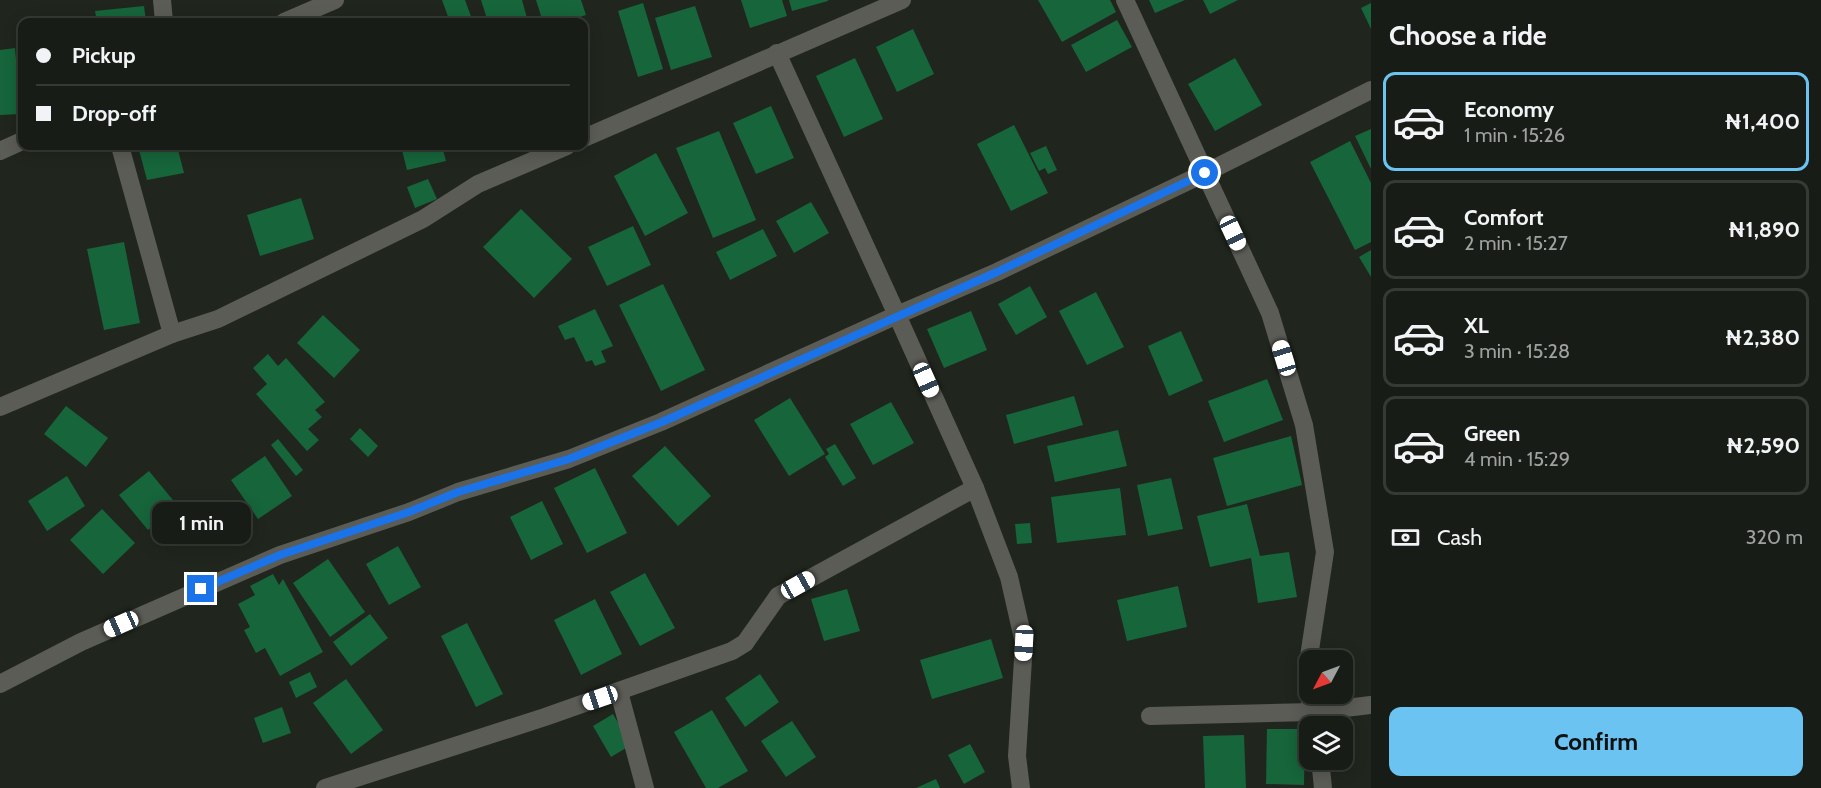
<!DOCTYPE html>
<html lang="en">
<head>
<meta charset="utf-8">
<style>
	:root { --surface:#181c16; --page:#21251f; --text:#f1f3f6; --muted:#9fa1a1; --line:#363a35; --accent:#6ac3f1 }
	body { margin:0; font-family:Cabin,sans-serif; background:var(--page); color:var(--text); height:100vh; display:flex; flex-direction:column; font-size:22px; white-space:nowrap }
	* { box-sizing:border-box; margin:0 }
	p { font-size:20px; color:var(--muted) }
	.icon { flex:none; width:33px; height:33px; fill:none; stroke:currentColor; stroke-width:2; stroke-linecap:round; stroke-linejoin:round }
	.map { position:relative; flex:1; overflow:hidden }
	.side { display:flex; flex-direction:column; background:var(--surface); width:450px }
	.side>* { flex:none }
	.hud { position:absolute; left:18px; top:18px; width:570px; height:132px; border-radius:12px; box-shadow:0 3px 15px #0003,0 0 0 2px var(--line); display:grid; align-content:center; height:132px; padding:0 18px; background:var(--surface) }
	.needle { width:39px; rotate:229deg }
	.tools { position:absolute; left:1299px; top:650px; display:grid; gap:12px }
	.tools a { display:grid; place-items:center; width:54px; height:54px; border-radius:12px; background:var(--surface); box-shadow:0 3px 15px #0003,0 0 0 2px var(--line); font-size:30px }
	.end { position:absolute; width:27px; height:27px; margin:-14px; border:8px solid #1a73e8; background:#fff; box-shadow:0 0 0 3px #fff }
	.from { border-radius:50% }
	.bubble { position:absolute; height:42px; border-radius:12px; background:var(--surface); box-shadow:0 3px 15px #0003,0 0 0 2px var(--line); font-size:20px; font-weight:700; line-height:42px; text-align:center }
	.car { position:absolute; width:18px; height:36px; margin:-18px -9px; border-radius:8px; box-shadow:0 0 4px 2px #0007; background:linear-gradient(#fff 24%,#345 0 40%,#fff 0 76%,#345 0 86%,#fff 0) }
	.hud b { display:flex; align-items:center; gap:21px; height:57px; font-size:22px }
	.hud b+b { border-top:2px solid var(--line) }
	.hud i { width:15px; height:15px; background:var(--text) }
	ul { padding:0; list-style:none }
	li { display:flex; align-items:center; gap:18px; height:99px; margin:0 12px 9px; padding:0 6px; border:3px solid var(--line); border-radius:12px }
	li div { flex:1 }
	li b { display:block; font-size:22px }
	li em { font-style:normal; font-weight:700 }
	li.current { border-color:var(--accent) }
	li>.icon { width:54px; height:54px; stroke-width:1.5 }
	h2 { padding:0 18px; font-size:27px; line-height:72px }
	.pay { display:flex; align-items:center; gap:15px; height:66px; padding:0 18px; font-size:22px }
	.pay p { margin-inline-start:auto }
	.cta { display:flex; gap:12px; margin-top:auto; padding:12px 18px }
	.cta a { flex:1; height:69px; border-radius:12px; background:var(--accent); color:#111; font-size:24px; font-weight:700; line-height:69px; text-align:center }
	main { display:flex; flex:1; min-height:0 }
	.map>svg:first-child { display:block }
	.building { fill:#16653b }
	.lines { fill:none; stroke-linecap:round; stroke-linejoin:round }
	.street { stroke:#5b5c56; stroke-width:18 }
	.route { stroke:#1a73e8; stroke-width:8 }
</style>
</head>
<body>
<main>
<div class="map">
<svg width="1371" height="788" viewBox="0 0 1371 788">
	<rect width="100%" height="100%" fill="#20261d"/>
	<!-- building -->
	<g class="building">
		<path d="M442,0H465L473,22H450Z"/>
		<path d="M481,0H522L527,18L510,22H488Z"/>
		<path d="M536,0H581L586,15L564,22H543Z"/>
		<path d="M741,0H782L787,16L750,28Z"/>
		<path d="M789,0H828V1L792,11Z"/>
		<path d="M1038,0H1110L1116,12L1062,42Z"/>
		<path d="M1149,0H1185L1155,13Z"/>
		<path d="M1203,0H1238L1210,14Z"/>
		<path d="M643,3L663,69L638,77L618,11Z"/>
		<path d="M1371,3V29L1361,8Z"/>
		<path d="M144,6L146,22H97L95,11Z"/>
		<path d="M695,6L712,57L671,70L655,18Z"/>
		<path d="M1117,20L1132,47L1086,72L1071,45Z"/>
		<path d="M913,29L934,74L897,92L876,47Z"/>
		<path d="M15,48L21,114L0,115V50Z"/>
		<path d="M855,58L883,119L844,137L816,76Z"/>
		<path d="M1235,58L1262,105L1215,131L1188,84Z"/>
		<path d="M771,106L794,158L756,174L733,123Z"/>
		<path d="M1014,125L1048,193L1011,211L977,144Z"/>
		<path d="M1371,129V169L1355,136Z"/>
		<path d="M719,131L756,220L713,238L676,148Z"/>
		<path d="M1350,141L1371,183V242L1355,250L1310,162Z"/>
		<path d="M138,146H177L184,173L147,180Z"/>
		<path d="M401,146H442L446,161L407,170Z"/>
		<path d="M1046,146L1057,170L1048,174L1045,168L1039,171L1030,153Z"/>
		<path d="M656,153L688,213L645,236L614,176Z"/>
		<path d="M428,179L437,199L415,208L407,187Z"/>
		<path d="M301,198L314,239L260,256L247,215Z"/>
		<path d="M811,202L829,233L794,253L776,221Z"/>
		<path d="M521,209L572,259L534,298L483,247Z"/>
		<path d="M633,226L651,265L607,286L588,247Z"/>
		<path d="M763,229L777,256L730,280L716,252Z"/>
		<path d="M124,242L140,323L104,330L87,249Z"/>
		<path d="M1371,250V277L1359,257Z"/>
		<path d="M663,284L705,370L661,391L619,305Z"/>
		<path d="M1030,286L1047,317L1016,335L998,304Z"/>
		<path d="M1096,292L1124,347L1087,365L1059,311Z"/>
		<path d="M595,309L613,346L601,351L606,362L595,366L592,360L586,362L574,337L565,340L558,326Z"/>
		<path d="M971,311L987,350L944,368L927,329Z"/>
		<path d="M323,315L360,350L334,378L297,343Z"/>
		<path d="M1181,331L1203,381L1169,396L1148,346Z"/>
		<path d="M268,354L278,366L286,358L325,402L315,410L322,417L308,429L319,440L307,451L256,394L267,384L253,368Z"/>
		<path d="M1267,379L1283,420L1224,442L1208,401Z"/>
		<path d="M1074,396L1083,425L1014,444L1006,415Z"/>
		<path d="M790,398L825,454L789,476L754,420Z"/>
		<path d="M891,402L914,443L873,465L850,424Z"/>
		<path d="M66,406L108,438L86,467L44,434Z"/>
		<path d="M360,428L378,446L368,457L350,439Z"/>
		<path d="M1118,430L1127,466L1055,482L1047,446Z"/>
		<path d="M1291,436L1302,485L1227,506L1213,458Z"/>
		<path d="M278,439L303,470L296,476L271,445Z"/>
		<path d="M835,444L856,478L843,486L825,457L829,454L826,449Z"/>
		<path d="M665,446L711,496L678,526L632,476Z"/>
		<path d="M265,456L292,496L258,519L231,480Z"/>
		<path d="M595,468L627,533L587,553L554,488Z"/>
		<path d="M149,471L177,505L148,530L119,495Z"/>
		<path d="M67,476L85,506L47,531L28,501Z"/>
		<path d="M1171,478L1183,529L1148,536L1137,485Z"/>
		<path d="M1120,488L1126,535L1057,543L1051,497Z"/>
		<path d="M542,501L563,544L531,560L510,517Z"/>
		<path d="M1247,504L1260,556L1289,552L1297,597L1258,603L1251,558L1210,567L1197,516Z"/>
		<path d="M102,509L135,543L103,574L70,540Z"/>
		<path d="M1030,523L1032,543L1017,544L1015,524Z"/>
		<path d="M398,546L421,587L389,605L366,564Z"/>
		<path d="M328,559L365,612L330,637L293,583Z"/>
		<path d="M645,573L675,628L640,646L610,592Z"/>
		<path d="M273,574L279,585L283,579L323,652L280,676L265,648L256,653L244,630L250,627L238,604L255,595L250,586Z"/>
		<path d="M1178,586L1187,627L1127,641L1117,600Z"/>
		<path d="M847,589L860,631L824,641L811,599Z"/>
		<path d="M595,599L622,654L581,675L554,620Z"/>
		<path d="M370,614L388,638L351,666L333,642Z"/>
		<path d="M467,623L503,694L476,707L441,636Z"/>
		<path d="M991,639L1003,678L932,699L920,660Z"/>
		<path d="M310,672L317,687L296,698L289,682Z"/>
		<path d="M760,674L779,702L745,727L725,698Z"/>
		<path d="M346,679L383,730L351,754L313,703Z"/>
		<path d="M282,707L291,733L263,743L254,718Z"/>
		<path d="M712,710L748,771L718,788H706L674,732Z"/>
		<path d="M613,714L631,745L611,757L593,726Z"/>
		<path d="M792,721L816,757L786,777L761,741Z"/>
		<path d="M1267,729H1305L1304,785L1266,784Z"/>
		<path d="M1244,735L1246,788H1205L1203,736Z"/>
		<path d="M970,744L985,772L964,784L948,755Z"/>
		<path d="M936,779L940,788H916Z"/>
	</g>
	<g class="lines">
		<!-- street -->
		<g class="street">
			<path d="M162,0L164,22"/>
			<path d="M284,22L335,0"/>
			<path d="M584,138L902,0"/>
			<path d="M0,151L22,141"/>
			<path d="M172,334L218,319L423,219L478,184L567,146"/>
			<path d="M0,407L172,334L120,146"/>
			<path d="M0,684L81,642L280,555L409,512L458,492L569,459L661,422L897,315L777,53"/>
			<path d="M619,692L645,788"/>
			<path d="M1150,716L1312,712L1371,705"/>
			<path d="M1314,726L1306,676L1325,552L1304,425L1270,313L1205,173L1371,90"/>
			<path d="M1320,759L1323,788"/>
			<path d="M325,788L545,717L732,651L745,643L778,596L975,488"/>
			<path d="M1021,788L1017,756L1024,643L1009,577L975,488L897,315L997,272L1205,173L1125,0"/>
		</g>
	</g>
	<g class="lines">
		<!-- route -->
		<path class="route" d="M201,589L280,555L409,512L458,492L569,459L662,422L997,272L1205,173"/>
	</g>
</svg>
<div class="tools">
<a><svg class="needle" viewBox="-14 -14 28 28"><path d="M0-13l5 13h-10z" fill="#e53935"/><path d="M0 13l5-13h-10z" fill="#9fa1a1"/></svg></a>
<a><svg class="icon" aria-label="layers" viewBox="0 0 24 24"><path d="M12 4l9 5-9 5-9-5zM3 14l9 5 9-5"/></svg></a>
</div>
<i class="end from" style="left:1205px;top:173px"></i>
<i class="end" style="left:201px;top:589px"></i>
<div class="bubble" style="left:152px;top:502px;width:99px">1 min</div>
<i class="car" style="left:1233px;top:233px;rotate:155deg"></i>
<i class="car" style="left:1284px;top:358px;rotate:343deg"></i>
<i class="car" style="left:926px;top:380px;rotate:156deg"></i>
<i class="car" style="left:798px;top:585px;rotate:61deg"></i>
<i class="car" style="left:121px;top:624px;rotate:246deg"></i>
<i class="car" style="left:1024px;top:643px;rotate:183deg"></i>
<i class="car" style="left:600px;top:698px;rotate:251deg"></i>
<div class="hud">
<b><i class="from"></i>Pickup</b>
<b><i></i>Drop-off</b>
</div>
</div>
<section class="side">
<h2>Choose a ride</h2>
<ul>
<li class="current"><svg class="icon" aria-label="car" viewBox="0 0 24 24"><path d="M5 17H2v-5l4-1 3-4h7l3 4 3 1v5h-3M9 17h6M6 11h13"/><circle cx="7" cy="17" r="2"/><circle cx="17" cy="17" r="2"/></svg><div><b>Economy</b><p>1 min · 15:26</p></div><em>₦1,400</em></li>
<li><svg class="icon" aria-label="car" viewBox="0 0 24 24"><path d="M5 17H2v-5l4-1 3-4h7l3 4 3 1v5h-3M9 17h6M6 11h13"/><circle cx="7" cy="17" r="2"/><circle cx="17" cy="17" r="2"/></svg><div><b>Comfort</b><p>2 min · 15:27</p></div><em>₦1,890</em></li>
<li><svg class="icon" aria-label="car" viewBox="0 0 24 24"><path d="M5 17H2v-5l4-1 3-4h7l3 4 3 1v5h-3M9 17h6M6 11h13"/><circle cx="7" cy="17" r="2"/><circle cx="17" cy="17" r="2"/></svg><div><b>XL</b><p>3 min · 15:28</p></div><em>₦2,380</em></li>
<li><svg class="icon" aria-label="car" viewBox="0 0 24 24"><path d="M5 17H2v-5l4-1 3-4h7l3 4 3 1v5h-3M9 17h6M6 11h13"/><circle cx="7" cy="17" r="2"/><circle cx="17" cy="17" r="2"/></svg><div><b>Green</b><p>4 min · 15:29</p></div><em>₦2,590</em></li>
</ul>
<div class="pay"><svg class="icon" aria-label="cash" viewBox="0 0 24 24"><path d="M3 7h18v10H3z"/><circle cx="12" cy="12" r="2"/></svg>Cash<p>320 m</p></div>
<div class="cta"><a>Confirm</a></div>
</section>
</main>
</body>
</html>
